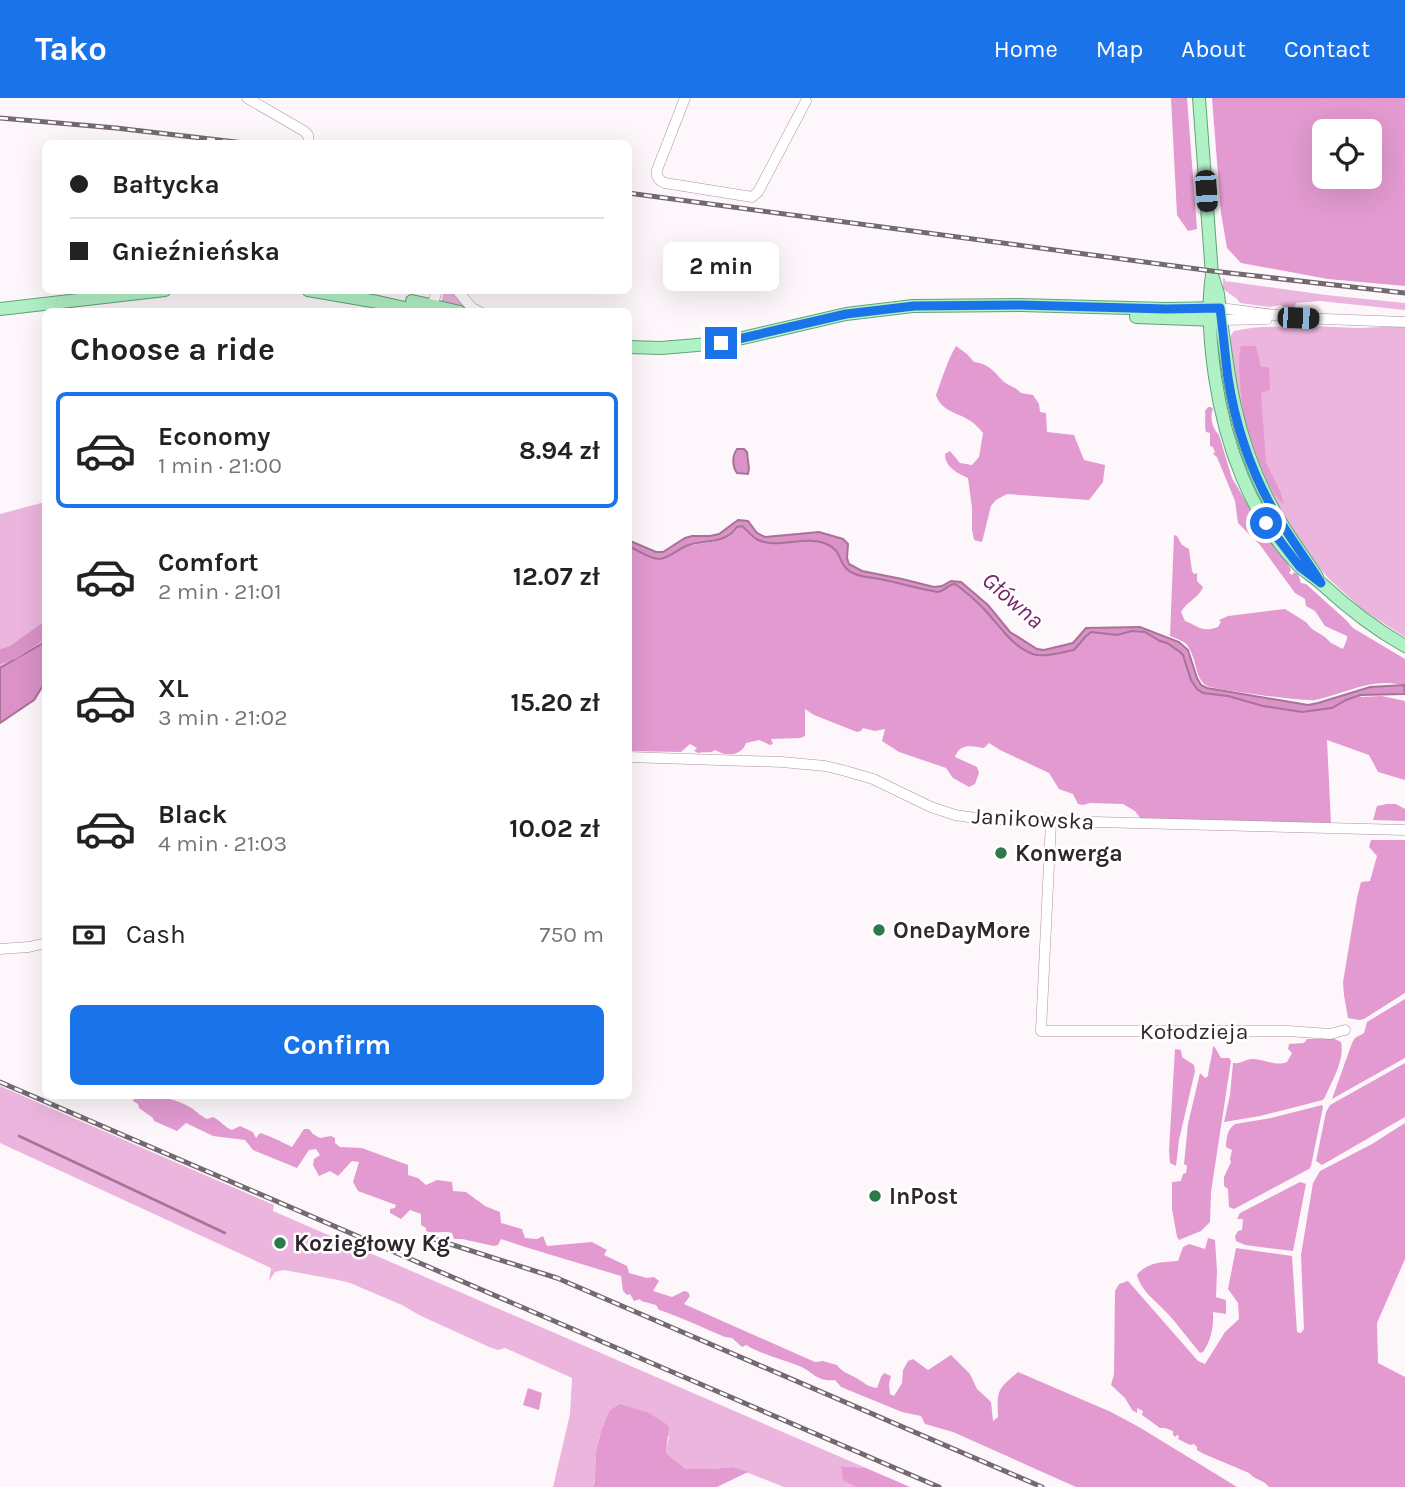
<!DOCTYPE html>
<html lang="en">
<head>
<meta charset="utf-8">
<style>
	:root { --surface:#fff; --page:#f6f6f6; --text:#222; --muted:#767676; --line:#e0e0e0; --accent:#1a73e8 }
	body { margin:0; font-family:Karla,sans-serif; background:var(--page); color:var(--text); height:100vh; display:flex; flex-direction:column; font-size:26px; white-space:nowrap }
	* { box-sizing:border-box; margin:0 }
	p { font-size:23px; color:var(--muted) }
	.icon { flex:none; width:38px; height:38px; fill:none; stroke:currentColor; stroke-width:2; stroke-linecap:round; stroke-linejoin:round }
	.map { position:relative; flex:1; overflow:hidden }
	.panel { position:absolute; left:42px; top:210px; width:590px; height:791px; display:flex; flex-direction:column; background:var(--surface); border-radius:10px; box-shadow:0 7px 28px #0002 }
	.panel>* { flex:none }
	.guide { position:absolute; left:42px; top:42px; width:590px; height:154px; border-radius:10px; box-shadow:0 7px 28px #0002; display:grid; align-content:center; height:154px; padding:0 28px; background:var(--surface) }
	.fabs { position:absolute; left:1312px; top:21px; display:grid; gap:14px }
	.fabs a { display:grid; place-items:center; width:70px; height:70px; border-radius:10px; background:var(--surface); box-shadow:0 7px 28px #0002; font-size:35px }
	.end { position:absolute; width:32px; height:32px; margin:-16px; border:9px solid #1a73e8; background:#fff; box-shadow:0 0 0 4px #fff }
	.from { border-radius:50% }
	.bubble { position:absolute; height:49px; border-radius:10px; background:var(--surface); box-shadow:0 7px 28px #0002; font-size:23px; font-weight:700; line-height:49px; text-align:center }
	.car { position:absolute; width:21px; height:42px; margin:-21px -10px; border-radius:9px; box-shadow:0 0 5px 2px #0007; background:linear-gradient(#222 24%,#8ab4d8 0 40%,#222 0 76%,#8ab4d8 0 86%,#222 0) }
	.guide b { display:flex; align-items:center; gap:24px; height:66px; font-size:26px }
	.guide b+b { border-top:2px solid var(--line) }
	.guide i { width:18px; height:18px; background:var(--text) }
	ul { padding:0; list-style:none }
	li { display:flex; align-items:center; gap:21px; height:116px; margin:0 14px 10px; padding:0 14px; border:4px solid transparent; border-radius:10px }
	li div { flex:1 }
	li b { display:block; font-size:26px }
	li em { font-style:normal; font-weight:700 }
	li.selected { border-color:var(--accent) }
	li>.icon { width:63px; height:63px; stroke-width:1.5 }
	h2 { padding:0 28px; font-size:32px; line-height:84px }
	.pay { display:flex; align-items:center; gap:18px; height:77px; padding:0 28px; font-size:26px }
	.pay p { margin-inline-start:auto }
	.action { display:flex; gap:14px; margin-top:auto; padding:14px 28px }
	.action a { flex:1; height:80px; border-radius:10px; background:var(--accent); color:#fff; font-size:28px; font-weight:700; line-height:80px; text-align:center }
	header { display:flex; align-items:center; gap:42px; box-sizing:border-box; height:98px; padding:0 35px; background:var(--accent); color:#fff }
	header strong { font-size:33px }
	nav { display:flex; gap:38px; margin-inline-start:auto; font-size:24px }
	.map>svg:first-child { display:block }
	.green { fill:#ebb5dd }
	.forest { fill:#e29ad0; fill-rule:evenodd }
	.water { fill:#da92c7; stroke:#a87299; stroke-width:2 }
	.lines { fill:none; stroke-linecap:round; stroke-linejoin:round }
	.stream { stroke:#a87299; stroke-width:2.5 }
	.river { stroke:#da92c7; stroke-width:14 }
	.minor-casing { stroke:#ae91a6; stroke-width:11 }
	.major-casing { stroke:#61a377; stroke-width:14 }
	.minor { stroke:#fff; stroke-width:10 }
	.major { stroke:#b0f1c5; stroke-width:12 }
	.rail-casing { stroke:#736970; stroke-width:5 }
	.rail { stroke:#fff; stroke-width:2.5; stroke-dasharray:8; stroke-linecap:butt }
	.route { stroke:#1a73e8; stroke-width:9 }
	.poi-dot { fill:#2d7a49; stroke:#fff; stroke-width:2.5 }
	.labels { text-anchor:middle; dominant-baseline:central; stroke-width:5; stroke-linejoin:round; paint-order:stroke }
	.street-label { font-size:23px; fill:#32262e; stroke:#fff }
	.poi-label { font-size:23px; font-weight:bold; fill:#32262e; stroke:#fff; text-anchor:start }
	.water-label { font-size:24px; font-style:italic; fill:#782568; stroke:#fff }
</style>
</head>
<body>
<header>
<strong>Tako</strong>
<nav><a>Home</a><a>Map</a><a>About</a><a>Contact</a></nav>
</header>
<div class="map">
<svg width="1405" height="1389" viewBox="0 0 1405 1389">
	<rect width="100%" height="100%" fill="#fdf7fb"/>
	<!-- green -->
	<g class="green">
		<path d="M1223,180L1225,181V183L1326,197L1405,205V212L1320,203L1296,205L1294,211C1289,212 1285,209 1281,207L1270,209L1240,205L1237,201L1223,191Z"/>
		<path d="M444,193H454L468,212L442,206L441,205Z"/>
		<path d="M1286,227L1358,230L1405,228V539L1363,512L1329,481L1309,458L1276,407L1245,336L1229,249L1231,237L1234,233C1251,229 1268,228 1285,229Z"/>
		<path d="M45,404V544L0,570V416Z"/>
		<path d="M0,988L274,1107L273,1113L866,1370L842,1368L844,1382L856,1389H784L733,1369L713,1371H686L666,1355L669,1338L609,1313C604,1326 597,1341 596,1356C595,1367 597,1379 593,1389H553L570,1316L572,1280L505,1250L498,1252L489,1249L419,1217L402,1207L350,1185L338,1182L284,1172L275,1174L269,1183L271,1170L0,1045Z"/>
	</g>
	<!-- forest -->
	<g class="forest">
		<path d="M1171,0H1187L1197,131L1188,133L1177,117Z"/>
		<path d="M1212,0H1405V188L1328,181L1241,165L1227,150L1221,115ZM1325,33H1370V79H1325Z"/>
		<path d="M956,248L967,256L974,264C987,265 994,273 1002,282C1008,288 1016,289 1021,295L1033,297L1039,306L1040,314L1046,315L1047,334L1074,337L1084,362L1105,367L1103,384L1089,402L1007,396L996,402L991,408L982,444L974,442L972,432V410L968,380C957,375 945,369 945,356L950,353L960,365L972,367L979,359L983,335C979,330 974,325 969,322C956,314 941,313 936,297C942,281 947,263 956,248Z"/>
		<path d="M1241,248H1256L1261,269H1269L1270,292L1261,295L1266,365L1281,395L1284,406C1269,399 1246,331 1243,313C1241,300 1237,260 1241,248Z"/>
		<path d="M1208,309H1211L1213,311C1209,319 1213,331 1219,337L1232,380L1265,436L1288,466L1291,472L1289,475L1292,477L1294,474L1298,476L1301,485L1306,486L1346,522L1353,530L1405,561V588C1374,578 1345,596 1315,602C1306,604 1217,592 1207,588C1194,581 1197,556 1185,545C1181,542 1175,540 1170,538L1174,437L1177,438L1182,447L1189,451L1192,473L1194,476L1197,475V483L1203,489C1199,500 1187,503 1181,514L1185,523C1199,528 1201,535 1218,529L1221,524L1219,522L1228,518L1285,511L1306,524L1312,531L1325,539L1331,545L1343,551L1347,541V538L1325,528L1315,513L1306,508L1305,501L1295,495L1260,447L1238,425L1235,403L1217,359L1213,356L1215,354L1213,349L1210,348V335L1206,334C1204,328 1206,319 1205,313Z"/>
		<path d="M739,428C750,431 759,443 772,445C777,446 784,444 789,444C821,441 832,440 847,471L890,484L931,493L955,486L984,511L1001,533L1040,557L1072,553L1086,538L1091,534L1116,537L1132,533L1145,534L1161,543L1167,545L1180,554L1183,557L1193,585L1200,593L1207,596L1228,598L1263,608L1308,614L1336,608L1346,602L1360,597L1361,599L1382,598L1405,603V682L1378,674L1369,657C1355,652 1341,647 1327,642L1331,726L1141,721L1135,713L1123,706L1090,705L1083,707L1078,706L1073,696L1059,691L1049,675L1000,652L989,645L984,650C971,648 960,645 955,659L977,669L979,675L975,686L969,689L953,680L946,670L899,654L882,643L885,631L875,633L863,630L861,633L857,634L814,617L805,611V638L800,640L771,641L773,646L770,647L759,642L746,645C742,658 726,659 715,652C710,656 704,653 698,655L694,653L697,650L690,646L681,654L628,653V448L658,461L664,460L687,448L716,443L734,434Z"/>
		<path d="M1387,706H1396L1405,711V723L1373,722L1377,708Z"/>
		<path d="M1371,742H1405V895L1364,921L1359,922L1348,920L1344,897L1343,884L1357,800L1361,784L1370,783L1377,758L1369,749Z"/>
		<path d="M1405,901V960L1332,1001L1352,945L1355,940L1364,935L1367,924Z"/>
		<path d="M1307,941H1335L1341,944C1345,962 1332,983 1325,999L1323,1002L1260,1018L1224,1024L1230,997L1233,965C1241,966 1244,962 1251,961C1264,960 1274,969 1287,964L1292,955L1288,951L1289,946L1304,945Z"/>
		<path d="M1214,948L1221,960H1229L1231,963L1211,1094L1210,1124L1201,1133L1179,1142L1177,1139L1172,1111V1084L1181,1083L1183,1076L1186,1075L1187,1068L1184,1066L1188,1026L1200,975L1205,980L1208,978C1209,967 1212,960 1213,949Z"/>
		<path d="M1175,951L1181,952L1182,959L1194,967L1195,973L1179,1042L1176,1068L1170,1065L1169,1052Z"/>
		<path d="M1405,965V1019L1322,1067L1316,1063L1326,1014L1330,1007Z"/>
		<path d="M135,998L143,1001L148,998C160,997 184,1004 193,1011C198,1015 201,1018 207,1021L213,1019C221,1023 224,1029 232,1032L240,1028L253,1034L256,1040L260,1035C268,1037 284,1045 292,1049L304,1031H309L313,1036L320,1040L331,1038L335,1040V1045L340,1049L362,1050L408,1067V1077L418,1080L426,1087L437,1082L452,1084L453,1093L466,1094L485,1108L500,1114L501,1125L522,1131L525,1140L537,1141L543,1138L547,1148L592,1144L607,1152L604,1157L627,1168L629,1175L647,1180L654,1179L659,1183L653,1193L672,1199L684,1193L688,1194L690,1198L684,1206L815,1264L823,1263L837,1267C843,1275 848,1275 856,1280C866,1285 865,1288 877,1290L881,1279L884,1275L891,1278L889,1286L890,1296L894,1298L902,1285L903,1272L908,1263L913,1261L928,1272L951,1257L970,1276L977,1291L991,1304L993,1323L998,1319C997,1292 997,1292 1018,1274L1111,1314L1139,1329L1237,1389H1076L953,1334L925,1326L921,1318L902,1314L841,1289L835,1282C816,1284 814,1274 799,1268C782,1261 763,1257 746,1247L742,1249L732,1240L725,1239C703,1230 681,1219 659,1212L656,1207L641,1203L640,1201L634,1203L630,1196L627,1197L623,1193L621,1178L525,1149L501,1141L498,1147L494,1148L462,1141H454L452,1135C442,1132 436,1137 426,1133V1130L421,1127V1116L410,1112L401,1121L390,1115V1111L395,1110L396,1107L358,1093L353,1084L359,1064L352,1063L338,1078L330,1073L319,1078L313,1067L314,1061L320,1057L316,1051L309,1052L297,1070L253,1052L245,1042L213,1038L186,1025L177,1033L154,1023L153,1020L139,1010L138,1006L133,1003Z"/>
		<path d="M1322,1007L1323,1009L1311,1068L1309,1071L1234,1111L1229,1109L1228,1091L1224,1088V1079L1231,1064L1230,1061L1232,1052L1226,1049V1047C1227,1038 1227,1032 1235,1026L1271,1020Z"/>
		<path d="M1405,1025V1161L1377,1225L1378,1265L1405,1279V1389H1269C1264,1382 1255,1382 1249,1375L1204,1356L1197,1352V1349L1194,1346L1190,1347L1178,1341L1179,1338L1177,1337L1175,1339L1173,1337V1333L1165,1330H1160L1142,1317L1143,1313L1137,1310V1315L1132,1312L1125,1300L1111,1287L1114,1276L1115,1193L1119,1186L1128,1183L1198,1263L1205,1266L1225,1234L1239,1221L1238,1205L1228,1191L1236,1150L1292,1158L1297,1234L1301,1235L1304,1231L1301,1157L1313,1085L1320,1073L1372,1046Z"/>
		<path d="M1300,1084L1306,1086L1293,1153L1245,1147L1236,1143L1235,1138L1238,1133L1242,1132L1243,1121H1237L1240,1115Z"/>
		<path d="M1208,1140L1215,1142L1217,1173L1216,1199L1226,1202V1216L1213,1214C1214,1228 1211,1243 1203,1254L1200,1255C1189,1242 1179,1228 1168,1216C1157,1204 1141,1193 1137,1177C1146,1164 1164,1164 1178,1163L1183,1149L1189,1146L1205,1151Z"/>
		<path d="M528,1290L542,1295L539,1312L523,1307Z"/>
		<path d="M620,1306L649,1315L669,1328L666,1355L686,1371H713L733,1369L748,1374L717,1389H593L595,1383L596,1353L601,1333L609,1313Z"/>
		<path d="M841,1368L866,1370L910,1389H856L843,1382Z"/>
	</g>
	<!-- water -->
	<g class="water">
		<path d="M737,351H744L747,354L749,371L748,376L737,375C732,368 732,358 737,351Z"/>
		<path d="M738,422L748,423L757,435L765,439L819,434L843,441L848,446L847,460L849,466L862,473L902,481L934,489L942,488L951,483L961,484L988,507L1010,534L1037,551L1044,552L1073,545L1086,530L1140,529L1179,544L1188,552L1197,580L1201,587L1207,590L1308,607L1318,605L1370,589L1404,587L1405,596L1360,597L1346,602L1332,610L1302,614L1263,608L1228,598L1203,595L1197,591L1191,582L1183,557L1180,554L1167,545L1160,543L1145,534L1132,533L1117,537L1091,534L1086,538L1074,552C1062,554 1049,559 1037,557C1015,553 998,526 984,511C975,502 965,493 955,486C948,486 945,493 938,494C919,491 899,485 880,481C870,479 856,479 848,472C837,463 843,452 824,445C803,438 777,451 758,442C752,439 747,432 742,428L737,429C725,447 703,441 686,448C677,452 669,460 660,461C649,461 638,452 628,448V442L656,454H663L685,440L692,438H710L719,436Z"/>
		<path d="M45,544L44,586L34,602L0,625V570Z"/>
	</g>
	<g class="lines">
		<!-- stream -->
		<path class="stream" d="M19,1038L225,1135"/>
		<!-- river -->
		<path class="river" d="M0,559L14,554L46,531"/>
		<!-- minor casing -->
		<g class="minor-casing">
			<g id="minor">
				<path d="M247,0L304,33L308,37L309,46"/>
				<path d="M685,0L657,72C656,79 658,82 665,85L752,99L758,94L806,3"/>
				<path d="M457,192L472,210L480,214"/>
				<path d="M1220,210L1298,220L1405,224"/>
				<path d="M431,212L437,192"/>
				<path d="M1222,222L1267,221"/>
				<path d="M628,659L782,664L825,668L842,672L873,681L931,709L955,717L982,721L1405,732"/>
				<path d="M1051,724L1041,933H1288L1330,936L1345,932"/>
				<path d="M0,851L29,849L46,845"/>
			</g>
		</g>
		<!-- major casing -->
		<g class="major-casing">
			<g id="major">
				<path d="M1199,0L1212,177C1207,210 1210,245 1215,279C1225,346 1250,417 1298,467C1306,475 1316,480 1323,487C1349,511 1375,531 1405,548"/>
				<path d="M1213,180L1218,196C1227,272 1234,339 1271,407C1284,433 1302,455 1317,479"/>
				<path d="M308,192L378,204L423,214"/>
				<path d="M412,203L460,214"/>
				<path d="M0,211L165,192"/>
				<path d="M1136,219L1216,222"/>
				<path d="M628,249L661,250L721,245L846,216L913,208L1020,207L1166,211L1220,210"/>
			</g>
		</g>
		<!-- minor -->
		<use href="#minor" class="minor"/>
		<!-- major -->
		<use href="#major" class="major"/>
		<!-- rail casing -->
		<g class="rail-casing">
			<g id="rail">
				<path d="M0,20L116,30L253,46"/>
				<path d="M628,95L1212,173L1405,195"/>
				<path d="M0,984L939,1389"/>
				<path d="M431,1140L557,1180L1042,1389"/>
			</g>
		</g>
		<!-- rail -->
		<use href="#rail" class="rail"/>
	</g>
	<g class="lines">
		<!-- route -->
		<path class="route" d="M721,245L846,216L914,208L1020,207L1166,211L1220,210C1223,233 1225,257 1228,280C1235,325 1249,368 1271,408C1286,435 1305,459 1321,485L1300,469L1266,425"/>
	</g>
	<!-- markers -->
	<g class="poi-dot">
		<circle cx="1001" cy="755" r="7"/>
		<circle cx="879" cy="832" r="7"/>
		<circle cx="875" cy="1098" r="7"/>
		<circle cx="280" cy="1145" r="7"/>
	</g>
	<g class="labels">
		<!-- street labels -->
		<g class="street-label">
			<text transform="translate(1033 721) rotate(3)">Janikowska</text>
			<text x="1194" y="933">Kołodzieja</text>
		</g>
		<!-- poi labels -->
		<g class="poi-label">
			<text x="1015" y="755">Konwerga</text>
			<text x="893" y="832">OneDayMore</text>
			<text x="889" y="1098">InPost</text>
			<text x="294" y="1145">Koziegłowy Kg</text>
		</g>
		<!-- water labels -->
		<g class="water-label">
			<text transform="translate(1013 502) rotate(41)">Główna</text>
		</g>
	</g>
</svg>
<div class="fabs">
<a><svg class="icon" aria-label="locate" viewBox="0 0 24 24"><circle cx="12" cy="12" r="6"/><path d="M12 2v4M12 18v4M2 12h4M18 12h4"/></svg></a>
</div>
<i class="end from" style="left:1266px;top:425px"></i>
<i class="end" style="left:721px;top:245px"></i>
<div class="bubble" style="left:663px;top:144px;width:116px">2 min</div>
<i class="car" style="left:1206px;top:93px;rotate:176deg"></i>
<i class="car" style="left:1298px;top:220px;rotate:92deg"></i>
<div class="guide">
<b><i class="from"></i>Bałtycka</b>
<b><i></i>Gnieźnieńska</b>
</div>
<section class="panel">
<h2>Choose a ride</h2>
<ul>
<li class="selected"><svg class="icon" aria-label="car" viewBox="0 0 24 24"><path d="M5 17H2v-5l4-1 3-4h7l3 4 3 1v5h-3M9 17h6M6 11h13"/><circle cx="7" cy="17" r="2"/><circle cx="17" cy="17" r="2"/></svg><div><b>Economy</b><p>1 min · 21:00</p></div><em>8.94 zł</em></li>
<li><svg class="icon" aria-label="car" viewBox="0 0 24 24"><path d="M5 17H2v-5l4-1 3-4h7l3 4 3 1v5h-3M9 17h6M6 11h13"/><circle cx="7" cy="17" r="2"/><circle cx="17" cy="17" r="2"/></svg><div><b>Comfort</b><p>2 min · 21:01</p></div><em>12.07 zł</em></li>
<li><svg class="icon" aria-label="car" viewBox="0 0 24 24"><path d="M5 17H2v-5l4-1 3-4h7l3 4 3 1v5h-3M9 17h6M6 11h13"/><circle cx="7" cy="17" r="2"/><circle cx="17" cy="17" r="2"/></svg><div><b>XL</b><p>3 min · 21:02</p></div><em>15.20 zł</em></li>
<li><svg class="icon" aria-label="car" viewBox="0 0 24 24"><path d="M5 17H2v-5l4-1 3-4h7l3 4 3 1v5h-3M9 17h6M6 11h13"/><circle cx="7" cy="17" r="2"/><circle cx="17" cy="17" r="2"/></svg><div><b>Black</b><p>4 min · 21:03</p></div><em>10.02 zł</em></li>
</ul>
<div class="pay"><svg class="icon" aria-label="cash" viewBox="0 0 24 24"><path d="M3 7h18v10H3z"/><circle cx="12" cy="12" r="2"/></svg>Cash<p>750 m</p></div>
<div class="action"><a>Confirm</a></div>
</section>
</div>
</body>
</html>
